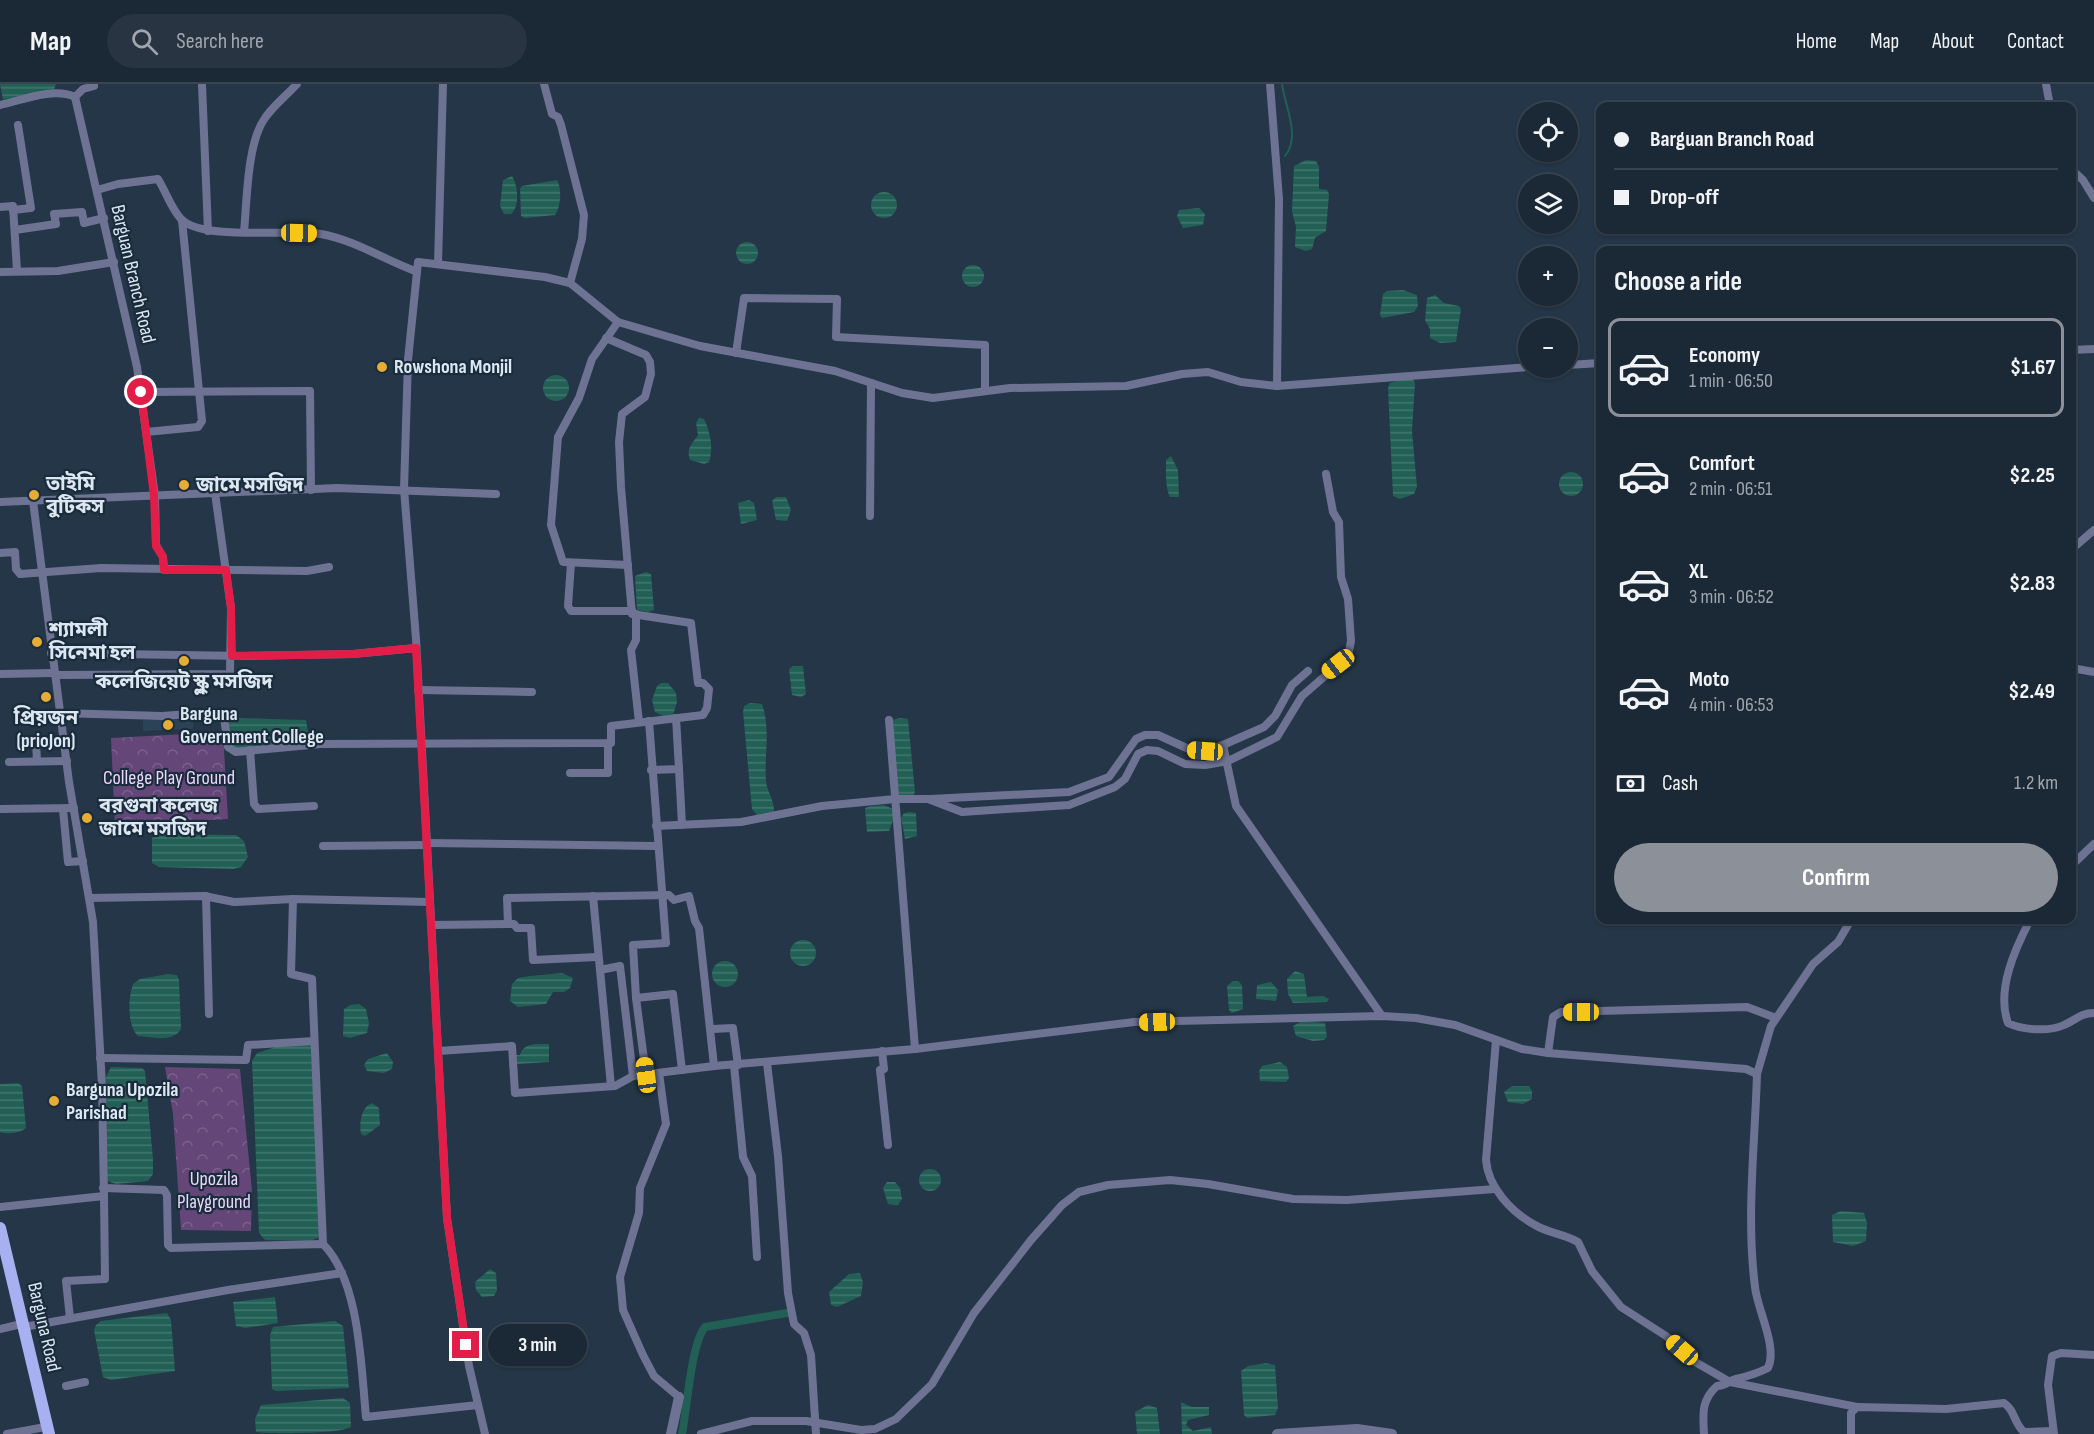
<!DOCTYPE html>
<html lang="en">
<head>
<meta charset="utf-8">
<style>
	:root { --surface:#1b2835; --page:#283441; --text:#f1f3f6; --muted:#a0a6ad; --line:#394450; --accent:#8c9099 }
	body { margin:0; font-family:"Sofia Sans Condensed","Noto Sans Bengali",sans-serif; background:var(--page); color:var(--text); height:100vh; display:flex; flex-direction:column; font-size:22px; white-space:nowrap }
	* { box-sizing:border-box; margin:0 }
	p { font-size:20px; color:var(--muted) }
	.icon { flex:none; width:33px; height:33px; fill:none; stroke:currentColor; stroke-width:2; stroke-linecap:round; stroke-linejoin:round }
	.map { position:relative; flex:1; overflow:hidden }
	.side { position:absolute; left:1596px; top:162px; width:480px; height:678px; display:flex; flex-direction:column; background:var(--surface); border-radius:12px; box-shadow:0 2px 4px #0004,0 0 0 2px var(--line) }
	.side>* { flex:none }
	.top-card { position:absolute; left:1596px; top:18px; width:480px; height:132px; border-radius:12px; box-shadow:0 2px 4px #0004,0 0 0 2px var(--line); display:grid; align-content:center; height:132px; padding:0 18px; background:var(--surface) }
	.buttons { position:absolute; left:1518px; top:18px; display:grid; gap:12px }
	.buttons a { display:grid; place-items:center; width:60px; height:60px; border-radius:50%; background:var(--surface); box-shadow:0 2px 4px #0004,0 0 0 2px var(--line); font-size:30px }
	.end { position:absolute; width:27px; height:27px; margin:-14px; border:8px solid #e11d48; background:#fff; box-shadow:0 0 0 3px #fff }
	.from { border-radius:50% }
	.bubble { position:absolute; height:42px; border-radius:21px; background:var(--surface); box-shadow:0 2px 4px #0004,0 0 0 2px var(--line); font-size:20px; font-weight:700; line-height:42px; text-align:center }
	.car { position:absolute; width:18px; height:36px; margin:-18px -9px; border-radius:8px; box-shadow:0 0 4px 2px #0007; background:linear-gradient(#f5c518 24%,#345 0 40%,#f5c518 0 76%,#345 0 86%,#f5c518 0) }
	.top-card b { display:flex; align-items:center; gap:21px; height:57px; font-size:22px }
	.top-card b+b { border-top:2px solid var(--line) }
	.top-card i { width:15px; height:15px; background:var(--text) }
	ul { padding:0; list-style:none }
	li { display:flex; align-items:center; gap:18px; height:99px; margin:0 12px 9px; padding:0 6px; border:3px solid transparent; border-radius:12px }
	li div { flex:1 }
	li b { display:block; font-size:22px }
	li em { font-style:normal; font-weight:700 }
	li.on { border-color:var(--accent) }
	li>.icon { width:54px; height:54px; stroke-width:1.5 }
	h2 { padding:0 18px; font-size:27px; line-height:72px }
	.pay { display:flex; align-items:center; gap:15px; height:66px; padding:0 18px; font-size:22px }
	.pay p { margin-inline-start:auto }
	.cta { display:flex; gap:12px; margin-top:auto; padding:12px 18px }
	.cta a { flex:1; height:69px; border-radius:36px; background:var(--accent); color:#fff; font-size:24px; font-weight:700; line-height:69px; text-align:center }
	header { display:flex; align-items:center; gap:36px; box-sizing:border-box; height:84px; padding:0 30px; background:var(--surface); border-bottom:2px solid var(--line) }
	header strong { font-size:28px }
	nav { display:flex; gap:33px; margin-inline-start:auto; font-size:21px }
	.search { width:420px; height:54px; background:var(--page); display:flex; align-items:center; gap:15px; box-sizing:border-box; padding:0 21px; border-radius:33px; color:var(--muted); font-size:22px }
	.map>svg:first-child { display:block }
	.built { fill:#2b4357 }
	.park { fill:url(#park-crowns) }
	.water { fill:url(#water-rules) }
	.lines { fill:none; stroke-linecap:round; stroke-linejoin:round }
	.stream { stroke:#226055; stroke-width:2 }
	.canal { stroke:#226055; stroke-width:8 }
	.minor { stroke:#6f7393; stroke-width:8 }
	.tertiary { stroke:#6f7393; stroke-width:10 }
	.primary { stroke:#a9b0f1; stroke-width:12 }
	.route { stroke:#e11d48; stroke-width:8 }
	.poi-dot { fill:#e6ad36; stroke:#1a2c3c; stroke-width:2 }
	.labels { text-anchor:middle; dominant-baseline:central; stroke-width:4.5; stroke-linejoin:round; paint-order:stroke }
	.street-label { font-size:20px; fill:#dce7f2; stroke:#1a2c3c }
	.poi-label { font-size:20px; font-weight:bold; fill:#dce7f2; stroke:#1a2c3c; text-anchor:start }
	.park-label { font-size:20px; fill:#edd6fc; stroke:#1a2c3c }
</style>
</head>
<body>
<header>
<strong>Map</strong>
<div class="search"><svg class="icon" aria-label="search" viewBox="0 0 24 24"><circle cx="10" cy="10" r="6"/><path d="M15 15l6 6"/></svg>Search here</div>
<nav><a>Home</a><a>Map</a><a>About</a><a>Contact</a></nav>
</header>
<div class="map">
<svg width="2094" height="1350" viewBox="0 0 2094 1350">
	<defs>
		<pattern id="park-crowns" width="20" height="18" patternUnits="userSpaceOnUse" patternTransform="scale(1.5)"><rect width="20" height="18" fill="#654678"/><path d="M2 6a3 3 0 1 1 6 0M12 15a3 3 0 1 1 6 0" fill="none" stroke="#7a618c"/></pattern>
		<pattern id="water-rules" width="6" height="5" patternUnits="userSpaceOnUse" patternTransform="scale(1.5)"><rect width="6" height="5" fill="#226055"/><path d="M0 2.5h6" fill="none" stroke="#42776e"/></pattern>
	</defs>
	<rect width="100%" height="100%" fill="#243647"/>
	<!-- built -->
	<path class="built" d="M193,635V645L143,647V636Z"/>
	<!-- park -->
	<g class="park">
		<path d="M223,648L228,735L115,741L111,654Z"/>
		<path d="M165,983L240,985L252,1107L251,1147L181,1146L173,1030Z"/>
	</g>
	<!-- water -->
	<g class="water">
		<path d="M0,0H56L54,6L3,16Z"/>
		<path d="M1306,76L1316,77L1319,83V105L1327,106L1329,110L1326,147L1315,154L1312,165L1306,167L1295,163L1296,143L1292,127L1294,82Z"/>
		<path d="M512,92C518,101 520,123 511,130H504L500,122L503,96Z"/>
		<path d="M557,96C562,104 561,123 555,131L525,134L521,132L520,105L522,102Z"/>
		<circle cx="884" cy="121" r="13"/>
		<path d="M1199,124L1205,130L1203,141L1183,144L1177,132L1179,126Z"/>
		<circle cx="747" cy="169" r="11"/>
		<circle cx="973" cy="192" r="11"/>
		<path d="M1403,206L1417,211L1418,222L1414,228L1382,234L1380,231L1383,210L1387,207Z"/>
		<path d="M1435,211L1444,219L1459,222L1461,225L1456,258L1440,259L1430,254V245L1425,236L1427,214Z"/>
		<circle cx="556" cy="304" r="13"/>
		<path d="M1403,295H1413L1415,299L1412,347L1417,403L1414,410L1400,415L1393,412L1388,304L1390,299Z"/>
		<path d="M699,334L704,335C710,347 714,364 709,378L704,380L690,376C686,364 692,360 698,351L696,339Z"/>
		<path d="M1171,372L1178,386L1179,413H1170C1165,403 1166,388 1166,376Z"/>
		<circle cx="1571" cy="400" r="12"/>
		<path d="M776,413H786L791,426L787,437L776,436L772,417Z"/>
		<path d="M749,416L754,419L757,436L741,440L738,419Z"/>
		<path d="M646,488L651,490L654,526L648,528L637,526L635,492Z"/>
		<path d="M793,582H803L806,610L801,613L792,611L789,585Z"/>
		<path d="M661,599H668L676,609L677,618L673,631L665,633L655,628L652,616L657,602Z"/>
		<path d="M750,619L762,620C771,646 764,670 766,697C767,708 775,717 774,729L757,731L752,725L743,628L744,622Z"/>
		<path d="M231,634L306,636L309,654L306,658L234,666L230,663L228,636Z"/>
		<path d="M900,634L908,635L915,708L913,712H898L892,636Z"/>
		<path d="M871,722L884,721L893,725L894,734L889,747L867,748L865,724Z"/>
		<path d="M910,728L916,729L917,752L905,755L901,734L904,729Z"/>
		<path d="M159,750L236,751L244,757L248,773L241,783L233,785L159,783L152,779V754Z"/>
		<circle cx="803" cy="869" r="13"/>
		<circle cx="725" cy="890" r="13"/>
		<path d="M1295,887L1304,890L1307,913L1323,912L1329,915L1327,918L1293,919L1288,910L1287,895Z"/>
		<path d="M562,889L573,894L570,904L564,908H553L546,920L518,923L510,917L512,900L518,894L530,892Z"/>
		<path d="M168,890L177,891L179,896L181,945C173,959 152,953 138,952C127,942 128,914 133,900L140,895Z"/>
		<path d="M1233,897H1238L1242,901L1243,925L1232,929L1229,926L1227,902Z"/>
		<path d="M1271,898L1278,906L1276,917L1256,915L1257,901Z"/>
		<path d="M359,920L366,925L369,939L367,949L350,954L343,952L344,925L350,921Z"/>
		<path d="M1302,937L1325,939L1327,953L1324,956L1313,957L1296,952L1293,942Z"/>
		<path d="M549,960V978L517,980L516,971H520C523,958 538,960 549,960Z"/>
		<path d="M282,961H311L320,1149L318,1154L310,1157L265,1156L259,1149L252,977L257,969Z"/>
		<path d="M387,969L393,978L392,985L384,989L367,987L364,981L368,975Z"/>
		<path d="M1280,978L1287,983L1289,994L1286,998L1260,997L1259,987L1262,982Z"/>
		<path d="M111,983L142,984L145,987L153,1075V1090L148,1097L116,1100L107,1097L106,993Z"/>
		<path d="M18,999L22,1002L26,1044C20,1049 7,1051 0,1048V1000Z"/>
		<path d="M1512,1002H1529L1532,1007V1015L1523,1020L1508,1018L1504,1008Z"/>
		<path d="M372,1019L379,1024L380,1041L365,1052L361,1050C359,1039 361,1023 372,1019Z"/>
		<circle cx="930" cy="1096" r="11"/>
		<path d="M887,1098H895L900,1104L902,1115L898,1121L888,1120L883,1104Z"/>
		<path d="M1841,1127L1864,1129L1867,1139L1866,1157L1853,1162L1833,1158L1832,1131Z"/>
		<path d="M490,1185L496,1189L497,1206L494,1212L482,1213L476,1206L475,1198Z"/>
		<path d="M860,1189L863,1198L861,1212L837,1223L831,1221L829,1208L849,1190Z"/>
		<path d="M275,1213L278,1239L245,1244L236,1242L233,1218Z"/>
		<path d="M167,1229L171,1236L175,1287L111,1296L103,1293L94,1246L96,1241L101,1237Z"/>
		<path d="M335,1237L343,1242L349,1304L276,1307L272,1305L270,1251L273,1243Z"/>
		<path d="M1266,1279L1275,1281L1278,1324L1275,1331L1247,1334L1244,1331L1241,1287L1248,1282Z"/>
		<path d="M343,1314L350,1319L351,1343C341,1350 268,1350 256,1348L255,1335L261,1321Z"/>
		<path d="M1181,1318L1192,1323H1209V1331L1188,1336L1186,1341L1193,1347L1211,1343L1212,1350H1182Z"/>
		<path d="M1148,1321L1157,1324L1160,1350H1137L1135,1328Z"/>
	</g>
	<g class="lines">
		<!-- stream -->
		<path class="stream" d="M1282,0C1285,23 1301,52 1285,72"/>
		<!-- canal -->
		<path class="canal" d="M682,1350C687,1325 691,1260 705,1243L787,1229"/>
		<!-- minor -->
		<g class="minor">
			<path d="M202,0L208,147"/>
			<path d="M544,0L552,30L558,33L561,41L584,131L582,155L570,199"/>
			<path d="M1270,0L1279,115L1277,302"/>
			<path d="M2046,0L2050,22"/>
			<path d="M75,13L137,283L155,412L156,461L163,473L164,486"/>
			<path d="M75,13L83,5L94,2V0"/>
			<path d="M0,21C23,16 53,3 75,13"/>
			<path d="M2072,86L2083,96L2094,114"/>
			<path d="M97,106L118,100L158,95C166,108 171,124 181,135C202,157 289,145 321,150C354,156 383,175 415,187"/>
			<path d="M0,123L13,122L17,187"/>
			<path d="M13,126L31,124L18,41"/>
			<path d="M15,146L56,140L54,130L82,128L84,139L104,134"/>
			<path d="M244,148C247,117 247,59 265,34C273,22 287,11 297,0"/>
			<path d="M438,180L443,0"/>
			<path d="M0,188L58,187L114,178"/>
			<path d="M618,238L592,275L579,314L558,353L551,441L563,478L628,481"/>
			<path d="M2072,266L2094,265"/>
			<path d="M736,269L744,214L837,215L836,253L985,261V307"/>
			<path d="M1568,281L1600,279"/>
			<path d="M141,308L310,307L311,406"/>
			<path d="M146,348L198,343L202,337L182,136"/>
			<path d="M0,418L337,404L496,410"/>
			<path d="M870,432L871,299"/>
			<path d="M2072,465L2094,446"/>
			<path d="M0,469L15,468L16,485L20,490L101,484L307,487L329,483"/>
			<path d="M571,479L568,522L571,527H632"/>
			<path d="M636,530V556L631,566L639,638"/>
			<path d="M51,569L246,572L353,570L416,564"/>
			<path d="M2072,584L2094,588"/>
			<path d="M0,590L54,589"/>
			<path d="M55,591L230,590L231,524L215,409"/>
			<path d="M418,606L532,608"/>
			<path d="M60,629L162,632L217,628L224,633L228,663L236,668L321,660L611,659V642L703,631L707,624L709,605L703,599H698L691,539L632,530L621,403L619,358L622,330L645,313L651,290L650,278L646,271L606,254"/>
			<path d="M889,636L915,965"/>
			<path d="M649,637L666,859L633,861L636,914L673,910L682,986"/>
			<path d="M36,659L37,677"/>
			<path d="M1223,661L1236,722L1382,932"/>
			<path d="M250,666L254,720L258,725L314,722"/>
			<path d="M9,678L67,677"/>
			<path d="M679,685L682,741"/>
			<path d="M651,686L679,685L676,634"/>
			<path d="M570,689H608V659"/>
			<path d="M930,715L1069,708L1109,693L1136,655L1145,651H1158L1191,666L1205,667L1223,661L1264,643L1275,632L1292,601L1308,587"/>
			<path d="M0,725L74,724"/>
			<path d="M63,725L68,778L83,777"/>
			<path d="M656,742L741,738L822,722L895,715H928L962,728L1069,721L1115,703L1125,695L1138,670L1147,666L1158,667L1185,680L1205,681L1228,677L1277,653L1302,612L1348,572L1351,557L1348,515L1341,493L1339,438L1333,428L1326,390"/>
			<path d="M427,759L657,762"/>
			<path d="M323,762L427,761"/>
			<path d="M2072,781L2094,760"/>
			<path d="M206,812L209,930"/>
			<path d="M593,812L611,1002"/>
			<path d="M90,814L204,812L234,818L293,815L430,818"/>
			<path d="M293,815L291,890L312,895L323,1160"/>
			<path d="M2030,836C2015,865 1996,906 2008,939C2022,946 2049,948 2064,941C2076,936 2080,929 2094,929"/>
			<path d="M508,840L507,814L669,811L674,816L689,812L695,837L699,844L714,982"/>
			<path d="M432,841L514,840L517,844H531L533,876L597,873"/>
			<path d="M600,886L620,882L633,992"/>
			<path d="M636,914L646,991"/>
			<path d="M712,945L733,944L738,981"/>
			<path d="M1496,956L1486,1076C1488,1103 1511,1128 1535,1141C1548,1149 1564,1150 1578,1158L1592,1187L1621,1223L1666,1252L1697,1279L1730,1298L1857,1323"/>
			<path d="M438,967L512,962L515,1009L615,1002L633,992L714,982L915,965L1134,938L1382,932L1416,934L1455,941L1522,965L1548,969L1746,985L1757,990C1755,1060 1746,1132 1755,1203C1757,1225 1778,1263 1768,1284C1756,1290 1749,1292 1736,1295C1728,1297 1726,1302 1717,1302C1701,1316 1703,1330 1704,1350"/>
			<path d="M882,967L884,985L880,986L888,1061"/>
			<path d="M1548,969L1553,933L1561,928L1747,923L1776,934"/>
			<path d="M100,974L246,976L248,961L314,957"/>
			<path d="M767,979L778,1072L788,1209L794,1240L804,1249L811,1271L816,1350"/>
			<path d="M734,981L743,1073L752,1092L757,1173"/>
			<path d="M659,989L666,1040L640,1104L639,1129L620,1193L623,1226L643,1271L654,1292L679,1313"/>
			<path d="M1757,990L1771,942L1813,880L1838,858L1851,836"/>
			<path d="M103,1104L164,1106L167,1111L168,1161L171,1164L323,1160C360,1197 361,1283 366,1333L478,1321"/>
			<path d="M0,1123L104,1112L102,1002L93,838L69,698L33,417"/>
			<path d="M70,1234L66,1197L105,1195L104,1112"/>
			<path d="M24,1243L228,1206L342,1189"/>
			<path d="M0,1245L17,1241"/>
			<path d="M66,1302L85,1298"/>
			<path d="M7,1350L40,1344"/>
			<path d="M485,1350L469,1282L447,1134L416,555L404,405L408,276L418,178L545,193L570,199L618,238L700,262L835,287L902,309L933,314L1010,304L1126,302L1182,290L1208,288L1241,298L1277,302L1528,283"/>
			<path d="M701,1350L752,1337H806L861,1346L875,1345L896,1335L932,1300L974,1229L1031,1156L1062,1121L1079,1108L1108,1101L1170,1096L1208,1100L1293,1115L1347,1116L1495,1105"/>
			<path d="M1851,1350V1329L1857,1323L1946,1325L2004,1319C2015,1326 2014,1340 2024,1348L2053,1347"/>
			<path d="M2054,1350L2048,1301L2052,1272L2061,1269L2094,1271"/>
		</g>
		<!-- tertiary -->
		<g class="tertiary">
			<path d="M671,1350L679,1313"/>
			<path d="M1277,1350L1357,1345L1392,1350"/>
		</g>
		<!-- primary -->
		<path class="primary" d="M0,1144L49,1350"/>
	</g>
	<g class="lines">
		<!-- route -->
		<path class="route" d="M141,308L154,412L156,462L163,473L164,486H226L231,524L232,572L353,570L416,564L447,1134L466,1261"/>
	</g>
	<!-- markers -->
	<g class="poi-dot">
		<circle cx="382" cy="283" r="6"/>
		<circle cx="184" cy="401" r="6"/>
		<circle cx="34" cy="411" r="6"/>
		<circle cx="37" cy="558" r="6"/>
		<circle cx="184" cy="577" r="6"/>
		<circle cx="46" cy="613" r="6"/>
		<circle cx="168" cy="641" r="6"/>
		<circle cx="87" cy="734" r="6"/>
		<circle cx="54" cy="1017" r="6"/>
	</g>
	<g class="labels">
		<!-- street labels -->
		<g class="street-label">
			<text transform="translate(133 190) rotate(77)">Barguan Branch Road</text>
			<text transform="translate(44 1243) rotate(77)">Barguna Road</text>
		</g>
		<!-- poi labels -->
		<g class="poi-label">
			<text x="394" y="283">Rowshona Monjil</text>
			<text x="46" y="400">তাইমি<tspan x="46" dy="23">বুটিকস</tspan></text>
			<text x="196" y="401">জামে মসজিদ</text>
			<text x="49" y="546">শ্যামলী<tspan x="49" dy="23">সিনেমা হল</tspan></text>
			<text x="184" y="598" text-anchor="middle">কলেজিয়েট স্কুল মসজিদ</text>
			<text x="180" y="630">Barguna<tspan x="180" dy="23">Government College</tspan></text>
			<text x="46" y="634" text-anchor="middle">প্রিয়জন<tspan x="46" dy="23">(prioJon)</tspan></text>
			<text x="99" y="722">বরগুনা কলেজ<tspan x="99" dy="23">জামে মসজিদ</tspan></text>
			<text x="66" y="1006">Barguna Upozila<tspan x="66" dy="23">Parishad</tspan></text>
		</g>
		<!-- park labels -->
		<g class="park-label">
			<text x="169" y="694">College Play Ground</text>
			<text x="214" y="1095">Upozila<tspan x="214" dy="23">Playground</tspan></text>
		</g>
	</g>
</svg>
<div class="buttons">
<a><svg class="icon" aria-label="locate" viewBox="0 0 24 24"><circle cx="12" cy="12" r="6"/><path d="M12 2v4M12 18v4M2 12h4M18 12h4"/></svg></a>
<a><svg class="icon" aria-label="layers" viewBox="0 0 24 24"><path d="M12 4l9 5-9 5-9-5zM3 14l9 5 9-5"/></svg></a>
<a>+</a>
<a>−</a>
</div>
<i class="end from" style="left:141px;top:308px"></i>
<i class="end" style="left:466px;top:1261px"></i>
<div class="bubble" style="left:488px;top:1240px;width:99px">3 min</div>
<i class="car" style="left:299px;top:149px;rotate:91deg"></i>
<i class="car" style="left:1338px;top:580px;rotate:232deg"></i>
<i class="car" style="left:1205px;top:667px;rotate:274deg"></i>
<i class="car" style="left:1581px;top:928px;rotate:270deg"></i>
<i class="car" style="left:1157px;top:938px;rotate:268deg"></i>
<i class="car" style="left:646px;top:991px;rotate:352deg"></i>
<i class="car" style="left:1682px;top:1266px;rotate:311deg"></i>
<div class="top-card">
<b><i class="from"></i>Barguan Branch Road</b>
<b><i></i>Drop-off</b>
</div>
<section class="side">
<h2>Choose a ride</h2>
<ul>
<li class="on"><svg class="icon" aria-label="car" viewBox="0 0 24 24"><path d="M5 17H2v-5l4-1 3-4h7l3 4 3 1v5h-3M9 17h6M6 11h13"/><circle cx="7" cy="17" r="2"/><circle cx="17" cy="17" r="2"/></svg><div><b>Economy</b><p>1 min · 06:50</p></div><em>$1.67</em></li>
<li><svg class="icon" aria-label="car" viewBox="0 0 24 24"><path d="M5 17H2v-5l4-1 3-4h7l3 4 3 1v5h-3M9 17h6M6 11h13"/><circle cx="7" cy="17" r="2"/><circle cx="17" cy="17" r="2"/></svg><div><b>Comfort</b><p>2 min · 06:51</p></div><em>$2.25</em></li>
<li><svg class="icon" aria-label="car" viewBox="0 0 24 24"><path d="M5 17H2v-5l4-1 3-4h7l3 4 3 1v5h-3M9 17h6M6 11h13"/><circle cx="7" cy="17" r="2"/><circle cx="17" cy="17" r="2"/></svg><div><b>XL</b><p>3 min · 06:52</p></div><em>$2.83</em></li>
<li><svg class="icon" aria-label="car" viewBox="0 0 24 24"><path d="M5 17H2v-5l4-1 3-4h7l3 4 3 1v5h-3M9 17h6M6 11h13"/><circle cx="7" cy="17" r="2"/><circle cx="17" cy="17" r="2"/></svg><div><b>Moto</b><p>4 min · 06:53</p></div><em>$2.49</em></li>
</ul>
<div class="pay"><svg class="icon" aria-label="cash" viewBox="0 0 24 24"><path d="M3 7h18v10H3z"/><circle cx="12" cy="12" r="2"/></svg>Cash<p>1.2 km</p></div>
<div class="cta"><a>Confirm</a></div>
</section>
</div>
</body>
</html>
